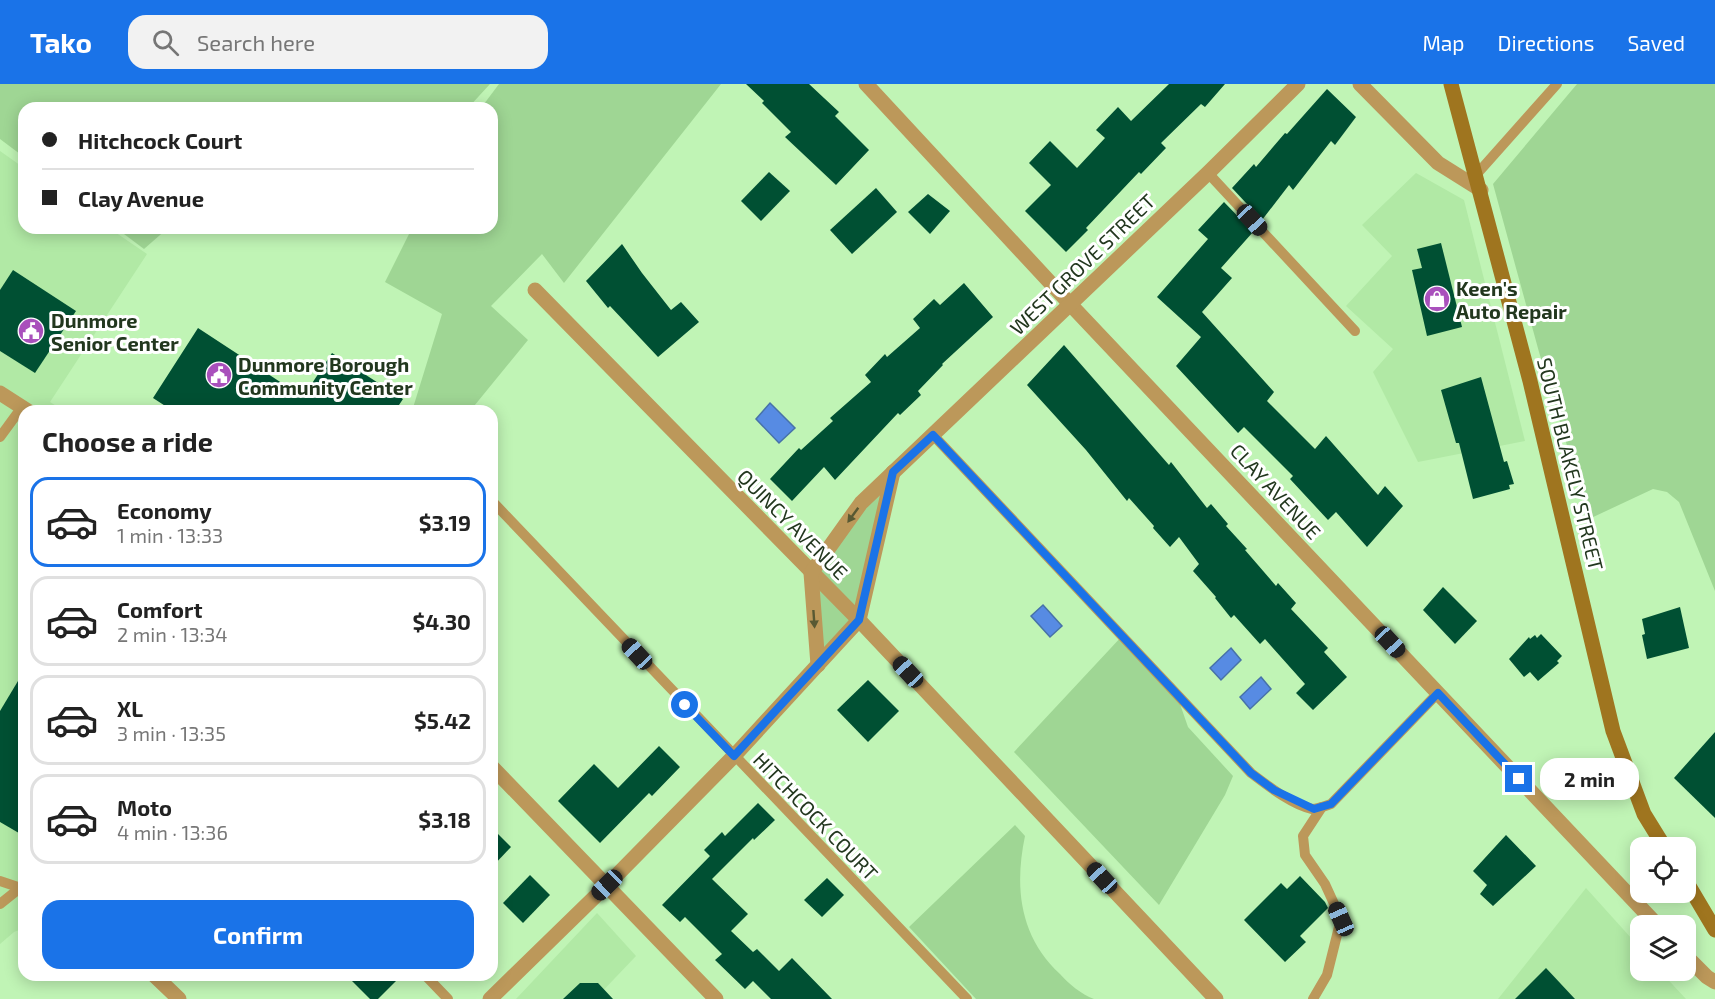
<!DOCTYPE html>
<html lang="en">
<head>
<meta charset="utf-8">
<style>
	:root { --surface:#fff; --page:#f2f2f2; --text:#222; --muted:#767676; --line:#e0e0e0; --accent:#1a73e8 }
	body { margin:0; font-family:"Exo 2",sans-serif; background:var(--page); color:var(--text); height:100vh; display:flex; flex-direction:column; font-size:22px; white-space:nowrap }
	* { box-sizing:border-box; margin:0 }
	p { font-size:20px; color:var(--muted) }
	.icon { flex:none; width:33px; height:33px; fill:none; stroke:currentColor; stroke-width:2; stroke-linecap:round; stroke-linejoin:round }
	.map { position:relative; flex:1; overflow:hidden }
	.sheet { position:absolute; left:18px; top:321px; width:480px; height:576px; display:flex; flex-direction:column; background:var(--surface); border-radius:18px; box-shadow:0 3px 15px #0003 }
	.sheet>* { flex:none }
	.hud { position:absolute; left:18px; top:18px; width:480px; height:132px; border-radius:18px; box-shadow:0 3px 15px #0003; display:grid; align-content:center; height:132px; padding:0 24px; background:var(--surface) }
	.controls { position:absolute; left:1630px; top:753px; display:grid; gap:12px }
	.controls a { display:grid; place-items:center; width:66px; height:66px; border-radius:12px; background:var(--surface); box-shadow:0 3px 15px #0003; font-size:30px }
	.end { position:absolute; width:27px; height:27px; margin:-14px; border:8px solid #1a73e8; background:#fff; box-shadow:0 0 0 3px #fff }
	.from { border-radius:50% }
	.bubble { position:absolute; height:42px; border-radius:18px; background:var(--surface); box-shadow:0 3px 15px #0003; font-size:20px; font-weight:700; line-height:42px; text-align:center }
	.car { position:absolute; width:18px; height:36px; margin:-18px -9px; border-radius:8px; box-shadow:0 0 4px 2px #0007; background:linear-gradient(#222 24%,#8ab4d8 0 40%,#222 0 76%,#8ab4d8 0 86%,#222 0) }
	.hud b { display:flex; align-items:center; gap:21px; height:57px; font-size:22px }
	.hud b+b { border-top:2px solid var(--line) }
	.hud i { width:15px; height:15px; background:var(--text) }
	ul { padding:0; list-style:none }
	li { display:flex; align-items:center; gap:18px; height:90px; margin:0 12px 9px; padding:0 12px; border:3px solid var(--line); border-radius:18px }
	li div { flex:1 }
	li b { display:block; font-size:22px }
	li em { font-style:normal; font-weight:700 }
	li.active { border-color:var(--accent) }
	li>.icon { width:54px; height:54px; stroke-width:1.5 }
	h2 { padding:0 24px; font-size:27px; line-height:72px }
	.action { display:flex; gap:12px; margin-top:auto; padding:12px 24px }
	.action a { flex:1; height:69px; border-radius:18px; background:var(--accent); color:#fff; font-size:24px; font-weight:700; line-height:69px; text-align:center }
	header { display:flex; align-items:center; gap:36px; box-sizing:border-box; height:84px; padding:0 30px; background:var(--accent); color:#fff }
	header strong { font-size:28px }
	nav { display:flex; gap:33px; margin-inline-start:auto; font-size:21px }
	.search { width:420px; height:54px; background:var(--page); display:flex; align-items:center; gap:15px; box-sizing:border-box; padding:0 21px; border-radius:18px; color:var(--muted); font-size:22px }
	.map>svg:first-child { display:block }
	.built { fill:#b1e9a5 }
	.green { fill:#9fd694 }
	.water { fill:#578be3; stroke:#4772a8; stroke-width:1.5 }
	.building { fill:#005033 }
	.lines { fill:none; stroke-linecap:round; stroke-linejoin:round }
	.lane { stroke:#bc985a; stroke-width:10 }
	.street { stroke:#bc985a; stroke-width:15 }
	.secondary { stroke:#9f751f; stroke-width:15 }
	.oneway { fill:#585933 }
	.route { stroke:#1a73e8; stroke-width:8 }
	.labels { text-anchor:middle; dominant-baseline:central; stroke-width:6; stroke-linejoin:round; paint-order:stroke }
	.street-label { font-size:20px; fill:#22371e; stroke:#fff }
	.poi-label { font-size:20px; font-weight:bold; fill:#22371e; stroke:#fff; text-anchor:start }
</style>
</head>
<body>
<header>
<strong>Tako</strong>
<div class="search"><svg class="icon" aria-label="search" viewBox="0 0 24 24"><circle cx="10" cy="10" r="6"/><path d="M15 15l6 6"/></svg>Search here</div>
<nav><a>Map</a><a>Directions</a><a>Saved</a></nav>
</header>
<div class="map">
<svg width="1715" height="915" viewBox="0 0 1715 915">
	<rect width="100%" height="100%" fill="#c0f4b5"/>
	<!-- built -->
	<g class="built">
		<path d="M0,67L24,84V144H109L147,170L50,318L64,327H24V844L14,848L0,860Z"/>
		<path d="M1416,89L1464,116L1525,357L1418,378L1373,288L1393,265L1346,222L1392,172L1362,141Z"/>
		<path d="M1586,804L1641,865V886L1660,887L1686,915H1498Z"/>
		<path d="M597,829L636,872L595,915H516Z"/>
	</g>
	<!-- green -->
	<g class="green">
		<path d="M0,0H490L468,24H24V73L0,55Z"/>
		<path d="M499,0H721L564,199L542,170L491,222L528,256L470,327H412L442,230L385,198L412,144H492V24H481Z"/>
		<path d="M1577,0H1715V507L1679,418L1667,408L1653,405L1589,435L1539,268L1493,100Z"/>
		<path d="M116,144H168L144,165Z"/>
		<path d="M893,388L859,536L818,581L811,489Z"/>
		<path d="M1123,551L1180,620L1188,643L1233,692L1225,711L1159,821L1014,668Z"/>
		<path d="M1015,741L1025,752C1014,804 1020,853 1060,890C1069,900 1081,910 1094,915H976L909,843Z"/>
	</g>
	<!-- water -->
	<g class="water">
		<path d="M770,319L795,344L779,359L756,335Z"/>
		<path d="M1043,521L1062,542L1050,553L1031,532Z"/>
		<path d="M1231,564L1241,576L1221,596L1210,584Z"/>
		<path d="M1261,593L1271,605L1250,625L1240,613Z"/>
	</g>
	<!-- building -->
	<g class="building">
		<path d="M746,0H809L839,28L835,32L869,66L836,101L785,53L791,48L762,19L764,17Z"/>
		<path d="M1169,0H1225L1205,23L1201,20L1161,59L1166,64L1141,90L1139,88L1086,144L1088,146L1066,168L1025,127L1051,101L1029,79L1050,57L1077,84L1105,54L1096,46L1118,23L1131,37Z"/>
		<path d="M1327,5L1356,33L1335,61L1331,57L1293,106L1289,101L1262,136L1232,104L1254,80L1256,83L1285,49L1287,50Z"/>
		<path d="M769,88L790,107L761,137L741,117Z"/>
		<path d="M876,104L897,128L852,170L830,146Z"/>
		<path d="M928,110L950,127L930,150L908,128Z"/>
		<path d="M1224,118L1253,148L1221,184L1232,194L1202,228L1274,308L1267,317L1315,365L1326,352L1378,411L1385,402L1403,422L1367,463L1336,428L1328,436L1290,395L1293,392L1244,343L1238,349L1176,282L1201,253L1157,213L1208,155L1198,146Z"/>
		<path d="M1441,159L1462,243L1427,252L1412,186L1422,184L1417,165Z"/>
		<path d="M622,160L642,189L671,226L681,218L699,238L658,273L610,222L608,224L586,197Z"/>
		<path d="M13,186L76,227L35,289L0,267V206Z"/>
		<path d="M964,199L993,233L942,280L943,281L918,307L921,311L900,331L898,329L835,396L824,383L792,417L770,395L799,364L801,366L833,337L830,334L871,298L865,291L885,270L887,273L920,244L913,235L934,215L940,221Z"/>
		<path d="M198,244L303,313L332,269L403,315L395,327H173L153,314Z"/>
		<path d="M1064,261L1169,381L1171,378L1207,424L1211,420L1228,440L1226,442L1247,465L1245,466L1276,502L1278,499L1296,519L1291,525L1328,564L1324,568L1347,593L1313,626L1296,609L1305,600L1265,555L1260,560L1234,531L1231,534L1215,514L1216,513L1193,487L1199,480L1179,453L1170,463L1153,444L1154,442L1129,414L1127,417L1086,366L1027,301Z"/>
		<path d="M1481,293L1504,378L1507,377L1514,400L1509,401L1510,405L1473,415L1459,359H1456L1441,306Z"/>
		<path d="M1443,503L1477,537L1455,560L1423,526Z"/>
		<path d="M1680,523L1689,564L1647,575L1642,551L1645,550L1642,535Z"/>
		<path d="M1541,550L1562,572L1557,577L1559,579L1538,597L1530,588L1524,593L1509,575L1529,553L1530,555L1535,551L1537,554Z"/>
		<path d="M24,587V752L0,738V627Z"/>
		<path d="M868,596L899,627L868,658L837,626Z"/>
		<path d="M1715,648V734L1674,694Z"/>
		<path d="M659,662L680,683L652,712L649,709L600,759L558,717L594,680L618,704Z"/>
		<path d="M758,719L775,736L754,756L753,754L712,795L748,830L731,847L753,868L757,865L779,887L792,874L832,915H771L753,897L745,905L715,876L722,870L685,833L680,838L662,821L710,772L704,766L722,748L725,752Z"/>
		<path d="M492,744L511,763L492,783Z"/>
		<path d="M1506,751L1536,782L1493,822L1480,810L1487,801L1473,787Z"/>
		<path d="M530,791L550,811L523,839L503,819Z"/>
		<path d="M1300,792L1325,818L1328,824L1300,852L1306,858L1285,878L1244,836L1281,799L1287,805Z"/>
		<path d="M827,794L844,811L822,833L804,816Z"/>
		<path d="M1546,884L1575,915H1515Z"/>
		<path d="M346,891H402L378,915H370Z"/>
		<path d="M580,899H598L613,915H563Z"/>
	</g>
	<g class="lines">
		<!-- lane -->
		<g class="lane">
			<path d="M1208,89L1355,247"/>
			<path d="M1476,91L1557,0"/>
			<path d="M933,351L1251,689C1267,701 1292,721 1312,725C1318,725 1325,722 1331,720L1438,609"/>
			<path d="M0,353L22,323"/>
			<path d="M492,417L967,915"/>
			<path d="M0,797L24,805"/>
			<path d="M0,820L20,804"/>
			<path d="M425,891L448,915"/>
			<path d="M1313,915L1327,891L1341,835L1325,800L1305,771L1303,752L1322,723"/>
		</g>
		<!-- street -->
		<g class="street">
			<path d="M866,0L1070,220L1658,842"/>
			<path d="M1360,0L1438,79L1481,106"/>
			<path d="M535,206L859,536L1216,915"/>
			<path d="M0,309L28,327"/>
			<path d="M818,581L811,489L861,419L1208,89L1298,0"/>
			<path d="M492,683L716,915"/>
			<path d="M1686,872L1707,893L1715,898"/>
			<path d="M154,891L179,915"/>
			<path d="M490,915L607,801L734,672L859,536L893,388"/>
		</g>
		<!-- secondary -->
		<g class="secondary">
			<path d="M1451,0L1530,297L1613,647L1644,730L1665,764"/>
			<path d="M1686,797L1715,846"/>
		</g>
	</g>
	<!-- one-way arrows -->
	<defs><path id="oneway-solid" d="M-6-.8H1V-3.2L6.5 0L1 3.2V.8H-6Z" transform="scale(1.5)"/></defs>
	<g class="oneway">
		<use href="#oneway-solid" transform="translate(853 431) rotate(126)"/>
		<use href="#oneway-solid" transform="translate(814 535) rotate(86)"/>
	</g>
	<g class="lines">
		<!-- route -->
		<path class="route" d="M685,621L734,672L859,536L893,388L933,351L1251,689L1274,706L1314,725L1331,720L1438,609L1519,695"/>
	</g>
	<!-- icons -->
	<defs>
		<g id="shop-disc" transform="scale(1.35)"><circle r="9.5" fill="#a950bc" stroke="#fff"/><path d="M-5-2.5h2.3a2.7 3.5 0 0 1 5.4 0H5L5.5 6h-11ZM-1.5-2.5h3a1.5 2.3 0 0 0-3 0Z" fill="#fff"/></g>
		<g id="civic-disc" transform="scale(1.35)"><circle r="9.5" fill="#a950bc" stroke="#fff"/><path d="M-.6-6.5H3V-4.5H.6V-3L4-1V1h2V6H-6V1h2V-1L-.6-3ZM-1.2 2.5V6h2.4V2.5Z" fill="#fff"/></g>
	</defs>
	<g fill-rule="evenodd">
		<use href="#shop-disc" x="1437" y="215"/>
		<use href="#civic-disc" x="31" y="247"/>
		<use href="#civic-disc" x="219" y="291"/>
	</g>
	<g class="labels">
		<!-- street labels -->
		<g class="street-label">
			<text transform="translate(1082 180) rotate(-44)">WEST GROVE STREET</text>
			<text transform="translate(1571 380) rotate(76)">SOUTH BLAKELY STREET</text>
			<text transform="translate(1276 407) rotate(47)">CLAY AVENUE</text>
			<text transform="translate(793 440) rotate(45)">QUINCY AVENUE</text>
			<text transform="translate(816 732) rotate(46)">HITCHCOCK COURT</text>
		</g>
		<!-- poi labels -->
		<g class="poi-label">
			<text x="1456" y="204">Keen's<tspan x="1456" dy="23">Auto Repair</tspan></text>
			<text x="51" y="236">Dunmore<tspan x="51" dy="23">Senior Center</tspan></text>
			<text x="238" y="280">Dunmore Borough<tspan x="238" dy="23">Community Center</tspan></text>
		</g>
	</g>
</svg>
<div class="controls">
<a><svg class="icon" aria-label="locate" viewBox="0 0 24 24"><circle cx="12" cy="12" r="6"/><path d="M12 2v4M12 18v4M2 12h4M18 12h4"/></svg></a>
<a><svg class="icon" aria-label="layers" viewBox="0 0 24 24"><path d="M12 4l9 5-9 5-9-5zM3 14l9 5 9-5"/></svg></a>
</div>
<i class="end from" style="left:685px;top:621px"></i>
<i class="end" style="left:1519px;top:695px"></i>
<div class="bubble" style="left:1540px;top:674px;width:99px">2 min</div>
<i class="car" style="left:1252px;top:136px;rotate:137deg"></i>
<i class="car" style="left:1390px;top:558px;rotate:137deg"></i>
<i class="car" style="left:637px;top:570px;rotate:317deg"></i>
<i class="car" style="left:908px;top:588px;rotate:317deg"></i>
<i class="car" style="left:1102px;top:794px;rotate:317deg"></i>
<i class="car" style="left:607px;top:801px;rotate:226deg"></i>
<i class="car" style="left:1341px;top:835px;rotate:336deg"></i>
<div class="hud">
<b><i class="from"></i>Hitchcock Court</b>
<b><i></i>Clay Avenue</b>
</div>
<section class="sheet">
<h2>Choose a ride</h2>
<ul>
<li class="active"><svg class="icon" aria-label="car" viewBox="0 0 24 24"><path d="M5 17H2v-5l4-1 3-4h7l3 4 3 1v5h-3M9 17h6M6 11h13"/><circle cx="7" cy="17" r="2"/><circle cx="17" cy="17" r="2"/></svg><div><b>Economy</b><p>1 min · 13:33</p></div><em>$3.19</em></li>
<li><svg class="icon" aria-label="car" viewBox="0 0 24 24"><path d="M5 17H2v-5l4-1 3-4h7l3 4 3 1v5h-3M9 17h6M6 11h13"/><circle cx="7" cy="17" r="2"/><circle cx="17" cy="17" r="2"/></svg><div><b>Comfort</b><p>2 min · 13:34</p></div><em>$4.30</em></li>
<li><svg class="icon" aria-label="car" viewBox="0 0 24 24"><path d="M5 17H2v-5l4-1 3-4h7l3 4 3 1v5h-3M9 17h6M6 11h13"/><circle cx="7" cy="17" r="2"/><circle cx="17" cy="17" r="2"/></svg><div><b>XL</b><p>3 min · 13:35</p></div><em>$5.42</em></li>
<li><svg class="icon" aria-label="car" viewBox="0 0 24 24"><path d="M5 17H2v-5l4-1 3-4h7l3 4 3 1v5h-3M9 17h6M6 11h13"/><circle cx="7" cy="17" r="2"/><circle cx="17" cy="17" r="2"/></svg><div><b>Moto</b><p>4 min · 13:36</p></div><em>$3.18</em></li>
</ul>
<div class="action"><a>Confirm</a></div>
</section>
</div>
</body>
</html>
